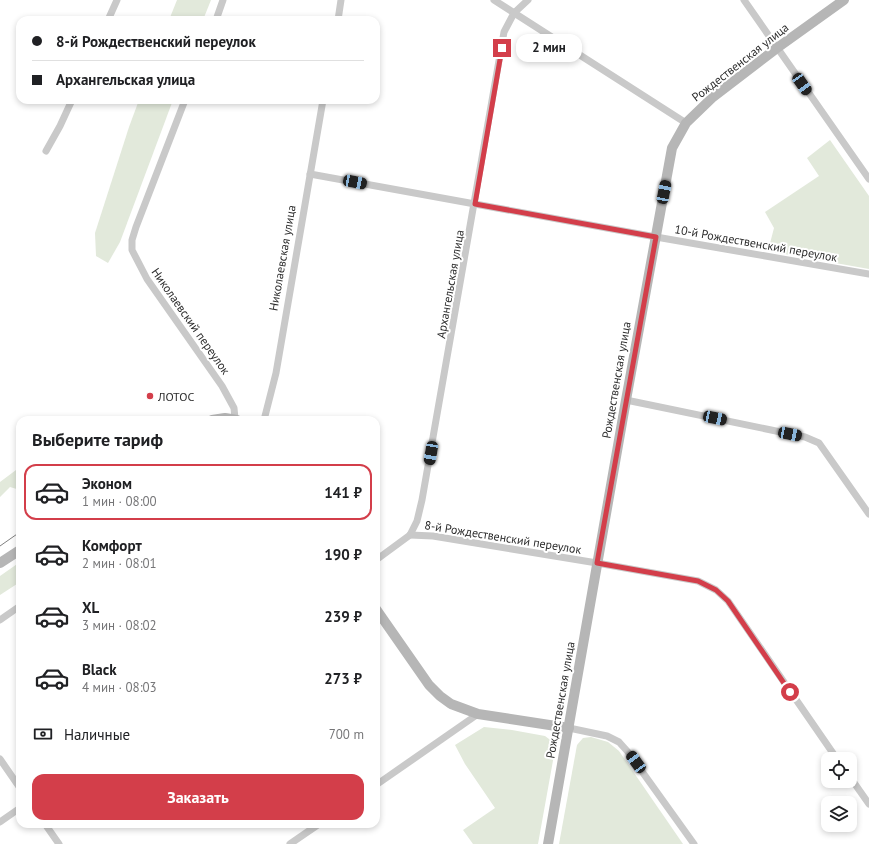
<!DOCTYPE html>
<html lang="ru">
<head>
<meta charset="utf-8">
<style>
	:root { --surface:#fff; --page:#f6f6f6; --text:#202124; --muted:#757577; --line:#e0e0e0; --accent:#d33e4a }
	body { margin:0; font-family:"PT Sans",sans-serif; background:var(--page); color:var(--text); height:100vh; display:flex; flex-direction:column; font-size:15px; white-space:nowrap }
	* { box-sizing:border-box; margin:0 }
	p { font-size:13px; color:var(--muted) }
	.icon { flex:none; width:22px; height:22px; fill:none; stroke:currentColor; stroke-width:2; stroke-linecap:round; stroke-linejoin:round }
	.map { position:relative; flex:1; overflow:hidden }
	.details { position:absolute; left:16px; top:416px; width:364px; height:412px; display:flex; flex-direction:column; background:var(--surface); border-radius:12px; box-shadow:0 2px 6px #0003 }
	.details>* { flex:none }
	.hud { position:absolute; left:16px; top:16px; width:364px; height:88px; border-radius:12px; box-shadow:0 2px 6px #0003; display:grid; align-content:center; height:88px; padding:0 16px; background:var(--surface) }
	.tools { position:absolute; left:821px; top:752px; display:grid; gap:8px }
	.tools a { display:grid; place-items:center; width:36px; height:36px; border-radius:8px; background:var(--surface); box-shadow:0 2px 6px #0003; font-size:20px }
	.end { position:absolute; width:18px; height:18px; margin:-9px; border:5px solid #d33e4a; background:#fff; box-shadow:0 0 0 2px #fff }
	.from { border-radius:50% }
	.bubble { position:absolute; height:28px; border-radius:12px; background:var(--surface); box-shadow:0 2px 6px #0003; font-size:13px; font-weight:800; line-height:28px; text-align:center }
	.car { position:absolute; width:12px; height:24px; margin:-12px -6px; border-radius:5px; box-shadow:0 0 3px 1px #0007; background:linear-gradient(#222 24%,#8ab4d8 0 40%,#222 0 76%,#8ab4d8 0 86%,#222 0) }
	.hud b { display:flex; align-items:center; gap:14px; height:38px; font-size:15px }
	.hud b+b { border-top:1px solid var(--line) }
	.hud i { width:10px; height:10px; background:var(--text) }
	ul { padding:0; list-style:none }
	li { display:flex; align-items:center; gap:12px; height:56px; margin:0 8px 6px; padding:0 8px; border:2px solid transparent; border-radius:12px }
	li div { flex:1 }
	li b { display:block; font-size:15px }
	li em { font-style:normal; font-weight:800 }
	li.active { border-color:var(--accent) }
	li>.icon { width:36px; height:36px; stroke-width:1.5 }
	h2 { padding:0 16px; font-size:18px; line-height:48px }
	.pay { display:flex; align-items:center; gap:10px; height:44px; padding:0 16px; font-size:15px }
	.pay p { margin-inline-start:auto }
	.action { display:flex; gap:8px; margin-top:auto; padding:8px 16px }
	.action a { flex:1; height:46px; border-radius:12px; background:var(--accent); color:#fff; font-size:16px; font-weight:800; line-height:46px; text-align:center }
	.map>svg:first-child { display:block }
	.green { fill:#e2e9db }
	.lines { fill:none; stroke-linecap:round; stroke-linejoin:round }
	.street { stroke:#c9c9c9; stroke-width:7 }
	.secondary { stroke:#b6b6b6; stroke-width:10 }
	.tram { stroke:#818181; stroke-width:1 }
	.route { stroke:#d33e4a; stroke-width:5 }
	.poi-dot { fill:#d33e4a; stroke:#fff; stroke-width:1.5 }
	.labels { text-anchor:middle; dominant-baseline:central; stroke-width:4; stroke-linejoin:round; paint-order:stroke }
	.street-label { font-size:12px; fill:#2c2c2c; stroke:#fff }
	.poi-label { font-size:12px; fill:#2c2c2c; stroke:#fff; text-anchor:start }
</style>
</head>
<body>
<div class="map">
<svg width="869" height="844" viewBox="0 0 869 844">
	<rect width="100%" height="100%" fill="#fff"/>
	<!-- green -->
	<g class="green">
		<path d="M177,0H211L203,20H169Z"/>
		<path d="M139,100H173L120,242L108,263L96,256L95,233L129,127Z"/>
		<path d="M830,140L869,196V269L768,251L774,228L765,212L819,176L807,158Z"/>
		<path d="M20,467V490L10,487L0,497V482Z"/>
		<path d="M20,562V582L0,595V576Z"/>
		<path d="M484,727L512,730L545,736L553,742L554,755L538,844H473L463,830L495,808L465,764L455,745Z"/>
		<path d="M591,737L608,742L619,751L683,844H559L577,745L583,738Z"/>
	</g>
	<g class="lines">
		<!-- street -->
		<g class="street">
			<path d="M494,0L686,123"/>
			<path d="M744,0L869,179"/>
			<path d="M108,20L117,0"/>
			<path d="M216,20L223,0"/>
			<path d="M338,20L341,0"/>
			<path d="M185,100L136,227L132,240V250L147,279L222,386L234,408L235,419"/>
			<path d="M46,151L60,126L72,100"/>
			<path d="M310,174L656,237L869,274"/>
			<path d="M626,400L805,437L819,443L869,514"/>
			<path d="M264,420L276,373L323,100"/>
			<path d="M410,535L433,536L597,563L698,581L716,590L728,601L837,759"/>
			<path d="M376,560L410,535L417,521L422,500L504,32L514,13L528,0"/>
			<path d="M0,620L20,606"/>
			<path d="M569,728L607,736L619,742L628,752L694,844"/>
			<path d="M0,759L20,788"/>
			<path d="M850,777L869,804"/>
			<path d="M376,785L478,714"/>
			<path d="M0,822L20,808"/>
			<path d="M45,824L59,844"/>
			<path d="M290,844L319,824"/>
		</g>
		<!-- secondary -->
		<g class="secondary">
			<path d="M212,420L225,418L237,420"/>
			<path d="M0,563L20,550"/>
			<path d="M376,609L429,685L440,696L451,704L478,714L569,728"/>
			<path d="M548,844L626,400L672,148L686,123L713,97L777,48L844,0"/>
		</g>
		<!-- tram -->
		<path class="tram" d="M0,546L20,532"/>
	</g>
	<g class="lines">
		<!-- route -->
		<path class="route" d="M502,48L475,204L656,237L597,563L698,581L716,590L728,601L790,692"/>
	</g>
	<!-- markers -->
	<circle class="poi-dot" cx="150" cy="396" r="4"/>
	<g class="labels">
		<!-- street labels -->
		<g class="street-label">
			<text transform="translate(740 62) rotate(-38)">Рождественская улица</text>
			<text transform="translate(756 243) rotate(10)">10-й Рождественский переулок</text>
			<text transform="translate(282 258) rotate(-80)">Николаевская улица</text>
			<text transform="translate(450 284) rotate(-80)">Архангельская улица</text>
			<text transform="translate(191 321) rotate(55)">Николаевский переулок</text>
			<text transform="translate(616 380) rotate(-80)">Рождественская улица</text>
			<text transform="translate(503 537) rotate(9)">8-й Рождественский переулок</text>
			<text transform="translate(560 700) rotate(-80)">Рождественская улица</text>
		</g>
		<!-- poi labels -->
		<g class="poi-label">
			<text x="158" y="396">ЛОТОС</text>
		</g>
	</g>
</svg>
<div class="tools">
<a><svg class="icon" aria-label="locate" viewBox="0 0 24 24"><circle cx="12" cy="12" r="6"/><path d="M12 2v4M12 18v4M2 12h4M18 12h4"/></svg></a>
<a><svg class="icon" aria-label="layers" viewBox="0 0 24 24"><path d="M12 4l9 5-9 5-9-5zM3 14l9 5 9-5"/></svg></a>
</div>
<i class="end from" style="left:790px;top:692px"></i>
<i class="end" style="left:502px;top:48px"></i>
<div class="bubble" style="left:516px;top:34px;width:66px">2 мин</div>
<i class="car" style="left:802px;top:84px;rotate:145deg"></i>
<i class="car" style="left:355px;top:182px;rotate:101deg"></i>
<i class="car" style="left:664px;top:192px;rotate:11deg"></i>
<i class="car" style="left:715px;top:418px;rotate:102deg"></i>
<i class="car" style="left:790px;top:434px;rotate:101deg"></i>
<i class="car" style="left:431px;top:453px;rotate:190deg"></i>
<i class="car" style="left:636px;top:762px;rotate:324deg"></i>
<div class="hud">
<b><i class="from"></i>8-й Рождественский переулок</b>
<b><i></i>Архангельская улица</b>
</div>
<section class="details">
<h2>Выберите тариф</h2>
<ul>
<li class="active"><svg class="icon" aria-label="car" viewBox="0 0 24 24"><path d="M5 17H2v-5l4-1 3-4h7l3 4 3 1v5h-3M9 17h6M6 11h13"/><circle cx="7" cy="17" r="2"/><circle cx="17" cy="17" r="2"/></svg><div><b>Эконом</b><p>1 мин · 08:00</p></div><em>141 ₽</em></li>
<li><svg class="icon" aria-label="car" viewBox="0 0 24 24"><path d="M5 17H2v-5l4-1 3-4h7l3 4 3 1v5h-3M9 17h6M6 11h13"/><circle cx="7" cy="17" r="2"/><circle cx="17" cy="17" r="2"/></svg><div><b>Комфорт</b><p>2 мин · 08:01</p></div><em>190 ₽</em></li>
<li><svg class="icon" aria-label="car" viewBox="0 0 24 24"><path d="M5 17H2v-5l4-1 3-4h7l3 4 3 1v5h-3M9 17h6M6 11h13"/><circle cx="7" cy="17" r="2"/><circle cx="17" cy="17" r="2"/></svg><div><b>XL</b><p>3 мин · 08:02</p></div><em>239 ₽</em></li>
<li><svg class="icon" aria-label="car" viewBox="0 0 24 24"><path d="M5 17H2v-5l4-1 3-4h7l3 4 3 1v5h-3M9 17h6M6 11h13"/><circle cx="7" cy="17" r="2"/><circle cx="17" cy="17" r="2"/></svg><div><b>Black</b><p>4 мин · 08:03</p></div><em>273 ₽</em></li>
</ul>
<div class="pay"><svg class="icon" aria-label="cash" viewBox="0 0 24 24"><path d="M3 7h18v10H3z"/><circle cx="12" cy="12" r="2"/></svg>Наличные<p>700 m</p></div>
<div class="action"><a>Заказать</a></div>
</section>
</div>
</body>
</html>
